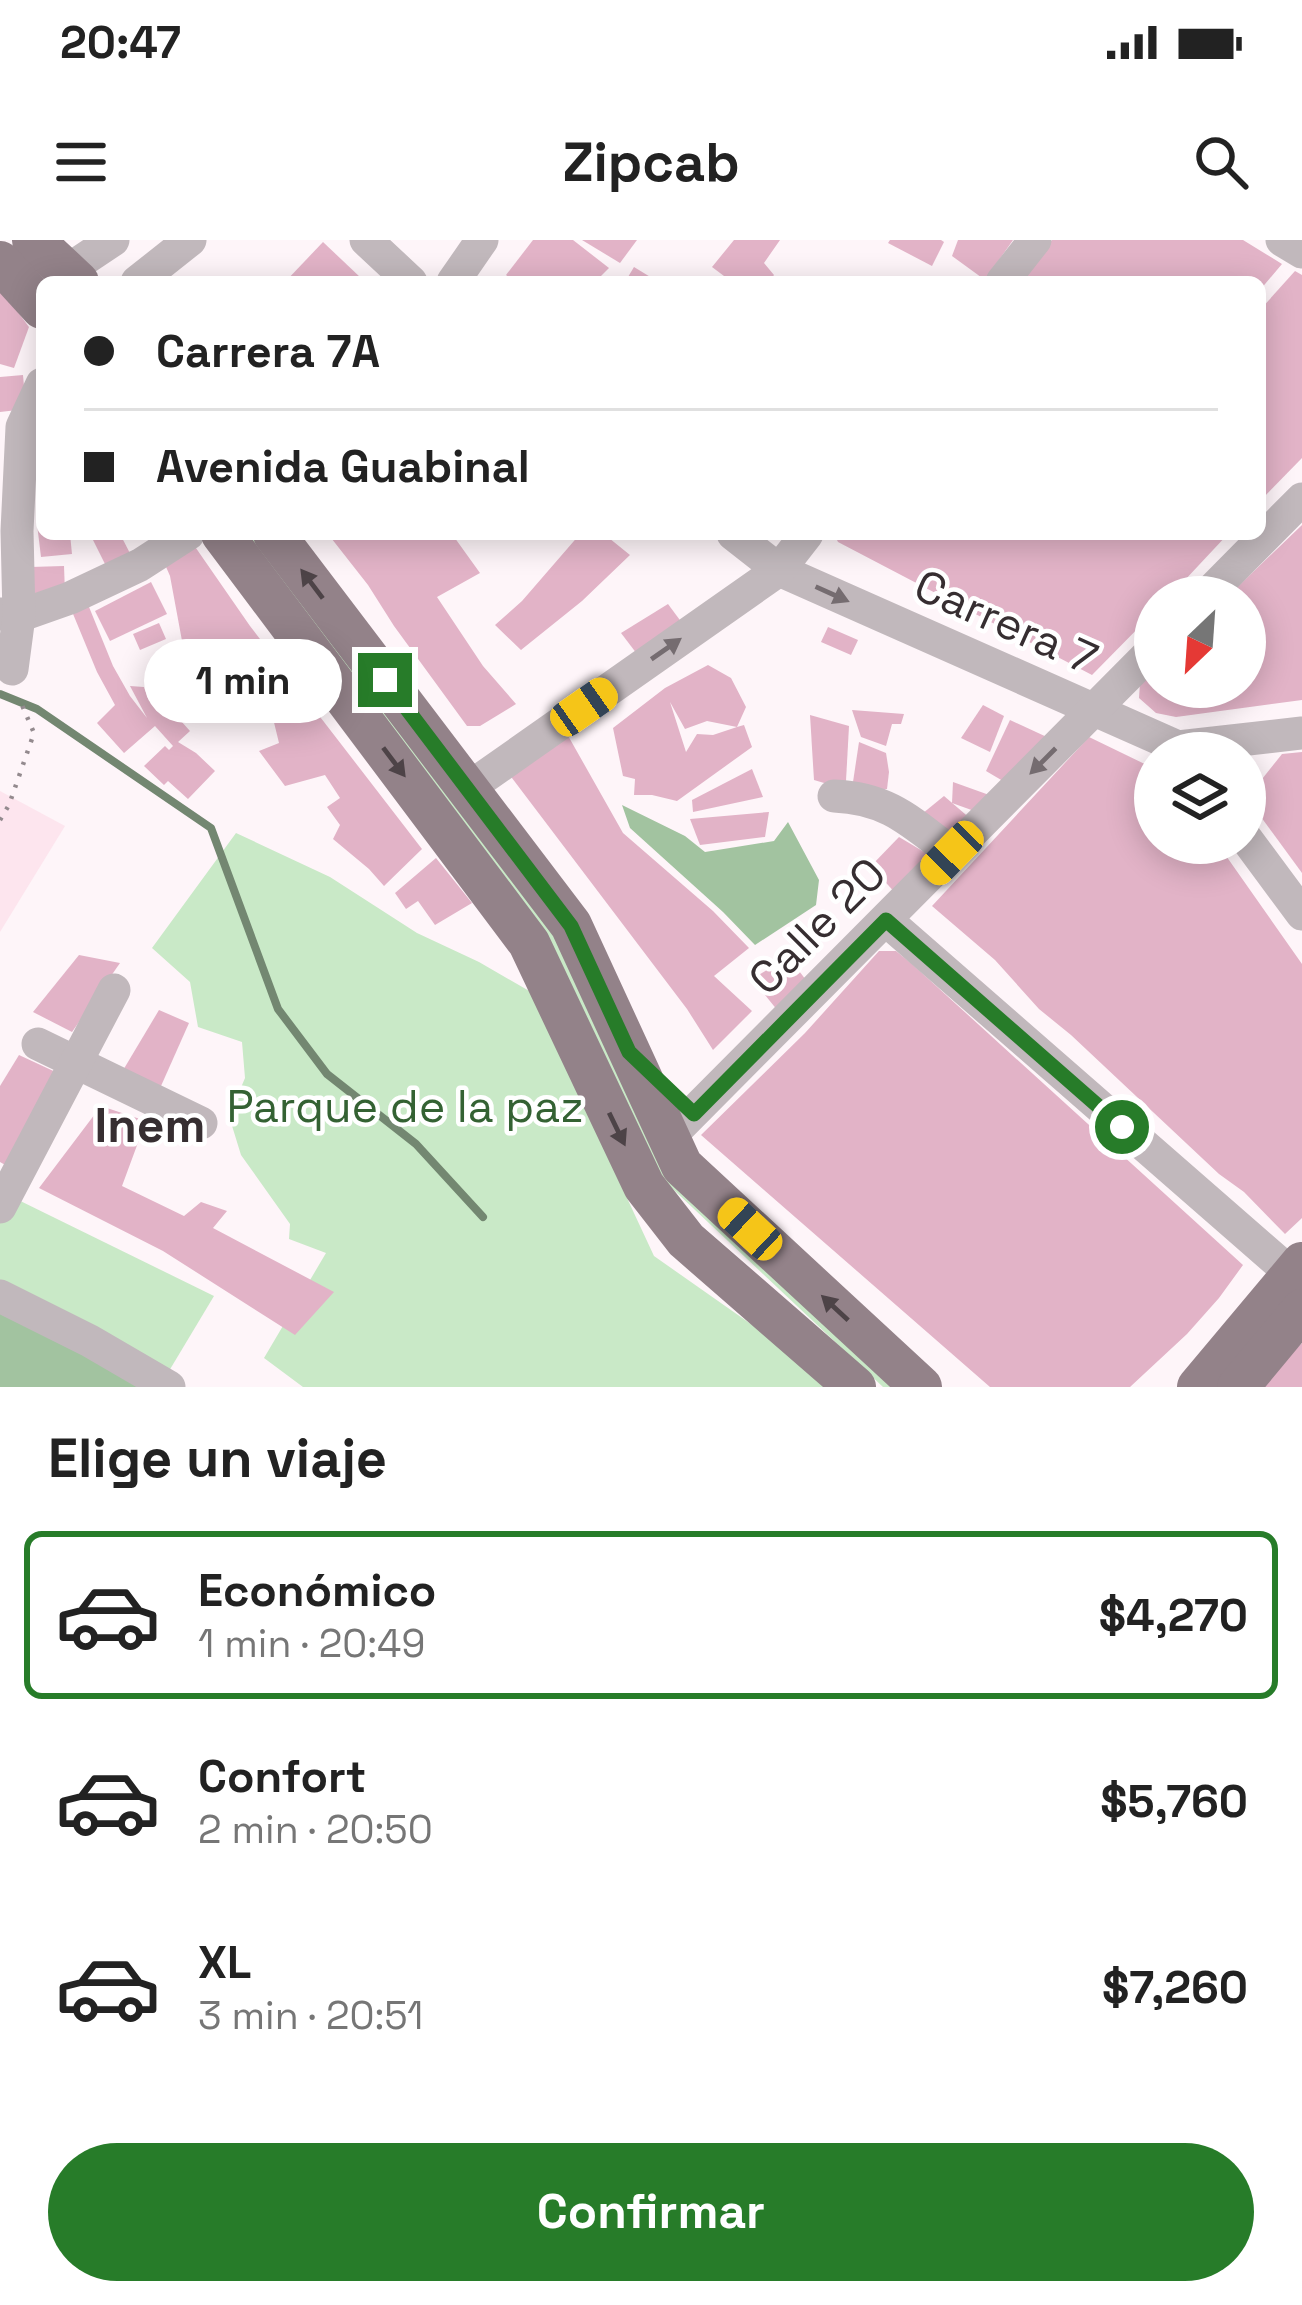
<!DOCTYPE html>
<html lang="es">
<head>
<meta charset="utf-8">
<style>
	:root { --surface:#fff; --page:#f2f2f2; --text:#222; --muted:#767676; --line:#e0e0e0; --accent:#277c29 }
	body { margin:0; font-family:"Space Grotesk",sans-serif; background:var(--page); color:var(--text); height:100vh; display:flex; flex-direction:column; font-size:45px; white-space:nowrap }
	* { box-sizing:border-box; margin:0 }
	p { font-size:39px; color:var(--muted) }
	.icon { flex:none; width:66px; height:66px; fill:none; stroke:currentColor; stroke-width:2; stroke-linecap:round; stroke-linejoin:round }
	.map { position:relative; height:1147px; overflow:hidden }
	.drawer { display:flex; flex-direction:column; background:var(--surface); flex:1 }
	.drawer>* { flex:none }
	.banner { position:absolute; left:36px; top:36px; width:1230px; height:264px; border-radius:18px; box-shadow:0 6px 30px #0003; display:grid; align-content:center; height:264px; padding:0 48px; background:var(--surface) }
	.needle { width:78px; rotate:205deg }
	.fabs { position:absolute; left:1134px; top:336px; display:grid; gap:24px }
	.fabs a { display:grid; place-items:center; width:132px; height:132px; border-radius:50%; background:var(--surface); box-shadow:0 6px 30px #0003; font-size:60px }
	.end { position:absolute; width:54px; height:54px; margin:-27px; border:15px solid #277c29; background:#fff; box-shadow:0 0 0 6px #fff }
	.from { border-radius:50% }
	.bubble { position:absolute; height:84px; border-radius:42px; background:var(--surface); box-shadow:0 6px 30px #0003; font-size:39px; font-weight:800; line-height:84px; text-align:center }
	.car { position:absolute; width:36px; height:72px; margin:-36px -18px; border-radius:15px; box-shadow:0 0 9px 3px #0007; background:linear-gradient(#f5c518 24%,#345 0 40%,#f5c518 0 76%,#345 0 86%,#f5c518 0) }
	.banner b { display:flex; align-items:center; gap:42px; height:114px; font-size:45px }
	.banner b+b { border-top:3px solid var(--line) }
	.banner i { width:30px; height:30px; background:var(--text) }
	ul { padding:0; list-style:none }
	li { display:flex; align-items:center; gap:36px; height:168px; margin:0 24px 18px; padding:0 24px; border:6px solid transparent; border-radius:18px }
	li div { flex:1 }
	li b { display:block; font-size:45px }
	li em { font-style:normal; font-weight:800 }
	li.selected { border-color:var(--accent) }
	li>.icon { width:108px; height:108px; stroke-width:1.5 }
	h2 { padding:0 48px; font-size:54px; line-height:144px }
	.button { display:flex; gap:24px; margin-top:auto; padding:24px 48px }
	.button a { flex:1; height:138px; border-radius:72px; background:var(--accent); color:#fff; font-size:48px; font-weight:800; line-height:138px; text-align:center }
	.status { display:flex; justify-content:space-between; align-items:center; height:84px; padding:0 60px; background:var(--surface); direction:ltr }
	.status svg { height:33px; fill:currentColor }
	header { display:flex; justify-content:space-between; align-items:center; height:156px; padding:0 48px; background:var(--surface); font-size:54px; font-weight:800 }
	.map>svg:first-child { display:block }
	.built { fill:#fde5ee }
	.green { fill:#c9e9c7 }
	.forest { fill:#a2c3a0 }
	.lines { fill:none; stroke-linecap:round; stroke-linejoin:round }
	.stream { stroke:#738771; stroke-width:8 }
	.building { fill:#e2b3c7; fill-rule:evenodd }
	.path { stroke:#938a8e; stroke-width:4.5; stroke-dasharray:3 9; stroke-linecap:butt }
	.minor { stroke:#c1b8bc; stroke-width:33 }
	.major { stroke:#938289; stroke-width:42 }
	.oneway { fill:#4d4347 }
	.oneway2 { fill:#756c70 }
	.route { stroke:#277c29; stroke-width:15 }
	.labels { text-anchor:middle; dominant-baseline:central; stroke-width:9; stroke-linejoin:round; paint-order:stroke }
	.street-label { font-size:45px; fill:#362e31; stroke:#fff }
	.park-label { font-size:45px; fill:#346233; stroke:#fff }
	.neighbourhood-label { font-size:48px; font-weight:bold; fill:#362e31; stroke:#fff }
</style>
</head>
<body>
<div class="status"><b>20:47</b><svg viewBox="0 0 49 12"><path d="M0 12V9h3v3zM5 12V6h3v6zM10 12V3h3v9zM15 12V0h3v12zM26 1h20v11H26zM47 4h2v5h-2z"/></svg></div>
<header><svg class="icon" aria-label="menu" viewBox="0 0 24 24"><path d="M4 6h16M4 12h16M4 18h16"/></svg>Zipcab<svg class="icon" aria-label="search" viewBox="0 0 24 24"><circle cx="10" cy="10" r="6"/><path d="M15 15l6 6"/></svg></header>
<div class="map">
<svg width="1302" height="1147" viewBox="0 0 1302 1147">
	<rect width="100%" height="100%" fill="#fef5f9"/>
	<!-- built -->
	<path class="built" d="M0,551L65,586L0,692Z"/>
	<!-- green -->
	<g class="green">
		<path d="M243,294H254L553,692L669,931L897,1147H883L659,936Z"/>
		<path d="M236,593L330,637L417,693L479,722L531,752L654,1016L792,1113L824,1147H303L264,1118L326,1013L289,999L290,984L241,915L229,876L245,838L242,802L198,787L190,742L152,708Z"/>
		<path d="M0,951L214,1056L169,1131L0,1055Z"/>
	</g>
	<!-- forest -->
	<g class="forest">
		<path d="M622,565L685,596L705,612L774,601L788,582L819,640L816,665L755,705L723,672L630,588Z"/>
		<path d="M0,1069L155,1147H0Z"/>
	</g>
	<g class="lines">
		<!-- stream -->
		<path class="stream" d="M0,454L37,469L211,588L278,769L327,834L416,904L483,977"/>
	</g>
	<!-- building -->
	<g class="building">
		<path d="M533,0H573L609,28L595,42H515L506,35Z"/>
		<path d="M582,0H637L620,23Z"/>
		<path d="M734,0H780L764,23L774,35L769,42H732L712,27Z"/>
		<path d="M890,0H941L944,2L932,26L888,3Z"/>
		<path d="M958,0H1013L985,40L952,16Z"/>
		<path d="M1052,0H1243L1282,24L1260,50V42H1020Z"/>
		<path d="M323,2L361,38L356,42H285Z"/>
		<path d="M634,27L652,38L650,42H625Z"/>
		<path d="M1295,31L1302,35V218L1260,261V70Z"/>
		<path d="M0,48L29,87L14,128L0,124Z"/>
		<path d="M23,135L26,169L0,172V137Z"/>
		<path d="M37,284H42V294H70L72,314L41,317Z"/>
		<path d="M1302,285V460L1176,477L1156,473L1139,458L1140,443L1155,428V447H1245V357H1227Z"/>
		<path d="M90,294H120L133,319L109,332Z"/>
		<path d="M328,294H452L480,333L437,357L483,426L516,464L480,486H467L394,386L368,345Z"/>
		<path d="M580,294H604L630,315L582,361L521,410L495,385L522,361Z"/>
		<path d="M834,294H1228L1169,357H1155V371L1092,435L838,302Z"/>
		<path d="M189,298L250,386L422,609L384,646L369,629L333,599L340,585L327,567L340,558L325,535L285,546L259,511L279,503L270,466L238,478L229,466L203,473L202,442L190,444L170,336L160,313Z"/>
		<path d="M64,326L65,353L32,365L30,327Z"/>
		<path d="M151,342L167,374L110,401L95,371Z"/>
		<path d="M87,362L113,426L130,456L147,478L130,446L144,447L149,461L162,460L190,491L178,502L196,513L215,531L188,559L168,541L164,545L144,526L165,506L169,510L173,506L155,486L124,513L97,483L115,465L97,432L71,369Z"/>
		<path d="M668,364L685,387L637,414L621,393Z"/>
		<path d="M159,383L166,399L140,410L133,394Z"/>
		<path d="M828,387L858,400L851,415L821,402Z"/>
		<path d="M708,425L731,438L746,467L737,487L744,485L752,507L677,561L652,555H634L635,539L623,536L613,488L665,448ZM670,462L685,489L707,481L737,487L713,495L697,494L686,512Z"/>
		<path d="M983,465L1004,476L990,512L961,498Z"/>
		<path d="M852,470L904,474L901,484H892L886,506L861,497Z"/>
		<path d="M810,475L849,486L846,541L841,548L814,540Z"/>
		<path d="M1010,480L1049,498L1008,544L986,531Z"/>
		<path d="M562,485L623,593L713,671L749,708L714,736L752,771L713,810L687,769L506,530Z"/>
		<path d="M1089,497L1155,529V603H1217L1302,724V978L1285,994L1244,952L1219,934L1071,795L1039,769L995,720L932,666Z"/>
		<path d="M859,502L886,513L889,532L887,549L869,551L853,542Z"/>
		<path d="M1302,512V633L1247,558L1282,514Z"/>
		<path d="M752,529L763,557L693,572L692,560Z"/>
		<path d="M953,542L992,556L977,572L952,563Z"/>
		<path d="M944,556L972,580L948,603L917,578Z"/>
		<path d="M769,572L765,597L700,605L690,579Z"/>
		<path d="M899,597L931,616L897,655L871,626Z"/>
		<path d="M436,618L472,663L435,685L418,661L406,669L395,653Z"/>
		<path d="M879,711H896L912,724L1243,1025L1219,1058L1187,1094L1130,1147H990L701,895L805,793Z"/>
		<path d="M79,715L120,723L72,792L33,772Z"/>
		<path d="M788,717L810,745L778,771L752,739Z"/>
		<path d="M159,770L189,783L157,855L119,837Z"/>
		<path d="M19,815L62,835L7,926L0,922V846Z"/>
		<path d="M101,866L146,881L122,946L184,976L201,962L227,971L213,988L334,1052L295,1095L163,1011L39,948Z"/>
		<path d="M1302,1103V1147H1256Z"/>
	</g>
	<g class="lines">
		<!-- path -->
		<path class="path" d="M0,580L9,565L34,493L19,458"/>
		<!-- minor -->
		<g class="minor">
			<path d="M366,0L411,42"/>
			<path d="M1282,0L1302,12"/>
			<path d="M50,42L113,0"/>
			<path d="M137,42L190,0"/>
			<path d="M453,42L482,0"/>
			<path d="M1002,42L1035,0"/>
			<path d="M733,294L779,330L1178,507L1182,513"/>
			<path d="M1205,357L1302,259"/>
			<path d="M0,374L19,376L70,358L140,325L188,294"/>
			<path d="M12,429L19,376L17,291L22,187L42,144"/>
			<path d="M1178,507L1302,493"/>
			<path d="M467,549L779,330L807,294"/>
			<path d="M834,556C888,558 911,582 952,613"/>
			<path d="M1245,597L1302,674"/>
			<path d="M886,680L1302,1043"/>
			<path d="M38,804L201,883"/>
			<path d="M668,898L1155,408"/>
			<path d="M0,967L114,750"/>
			<path d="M0,1056L90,1101L169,1147"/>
		</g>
		<!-- major -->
		<g class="major">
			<path d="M33,0L78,42"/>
			<path d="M0,22L42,68"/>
			<path d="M222,294L529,703L644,946L686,1000L855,1147"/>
			<path d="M274,294L571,685L682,926L921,1147"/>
			<path d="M1198,1147L1302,1023"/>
			<path d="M1238,1147L1302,1070"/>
		</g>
	</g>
	<!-- one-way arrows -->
	<defs><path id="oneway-solid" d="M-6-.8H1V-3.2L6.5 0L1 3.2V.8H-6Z" transform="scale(3)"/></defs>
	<g class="oneway">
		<use href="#oneway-solid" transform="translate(312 344) rotate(-127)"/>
		<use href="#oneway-solid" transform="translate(394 522) rotate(53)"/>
		<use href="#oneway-solid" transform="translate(617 889) rotate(64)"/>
		<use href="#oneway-solid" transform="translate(835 1068) rotate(-137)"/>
	</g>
	<g class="oneway2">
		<use href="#oneway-solid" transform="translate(832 354) rotate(24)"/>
		<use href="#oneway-solid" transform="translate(666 409) rotate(-35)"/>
		<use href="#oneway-solid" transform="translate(1043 521) rotate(135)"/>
	</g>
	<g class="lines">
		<!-- route -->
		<path class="route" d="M385,440L571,686L629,812L694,874L886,680L1122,887"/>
	</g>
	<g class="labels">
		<!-- street labels -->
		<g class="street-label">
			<text transform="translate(1006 382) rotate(24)">Carrera 7</text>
			<text transform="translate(817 686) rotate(-45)">Calle 20</text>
		</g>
		<!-- park labels -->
		<g class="park-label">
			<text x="405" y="866">Parque de la paz</text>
		</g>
		<!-- neighbourhood labels -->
		<g class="neighbourhood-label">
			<text x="150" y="885">Inem</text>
		</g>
	</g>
</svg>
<div class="fabs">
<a><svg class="needle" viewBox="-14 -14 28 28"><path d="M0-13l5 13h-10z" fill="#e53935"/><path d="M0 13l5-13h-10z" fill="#767676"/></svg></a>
<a><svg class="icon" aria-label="layers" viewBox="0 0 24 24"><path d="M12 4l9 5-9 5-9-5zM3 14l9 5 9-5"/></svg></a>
</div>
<i class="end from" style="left:1122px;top:887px"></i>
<i class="end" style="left:385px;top:440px"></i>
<div class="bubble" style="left:144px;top:399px;width:198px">1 min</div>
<i class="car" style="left:584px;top:467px;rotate:55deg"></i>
<i class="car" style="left:952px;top:613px;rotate:224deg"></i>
<i class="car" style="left:750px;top:989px;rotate:313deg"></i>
<div class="banner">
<b><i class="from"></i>Carrera 7A</b>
<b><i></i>Avenida Guabinal</b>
</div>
</div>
<section class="drawer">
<h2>Elige un viaje</h2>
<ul>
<li class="selected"><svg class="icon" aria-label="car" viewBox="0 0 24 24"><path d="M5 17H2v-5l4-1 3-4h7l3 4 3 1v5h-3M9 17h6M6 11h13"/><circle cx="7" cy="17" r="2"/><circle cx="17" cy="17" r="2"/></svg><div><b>Económico</b><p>1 min · 20:49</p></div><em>$4,270</em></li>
<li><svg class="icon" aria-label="car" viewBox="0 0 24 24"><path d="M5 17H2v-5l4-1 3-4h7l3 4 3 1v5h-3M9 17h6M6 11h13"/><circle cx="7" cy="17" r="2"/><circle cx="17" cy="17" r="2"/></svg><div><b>Confort</b><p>2 min · 20:50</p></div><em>$5,760</em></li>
<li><svg class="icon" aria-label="car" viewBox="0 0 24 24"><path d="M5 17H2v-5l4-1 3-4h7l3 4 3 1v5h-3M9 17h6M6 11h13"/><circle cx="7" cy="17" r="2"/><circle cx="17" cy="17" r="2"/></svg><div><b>XL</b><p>3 min · 20:51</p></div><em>$7,260</em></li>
</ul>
<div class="button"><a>Confirmar</a></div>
</section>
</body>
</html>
